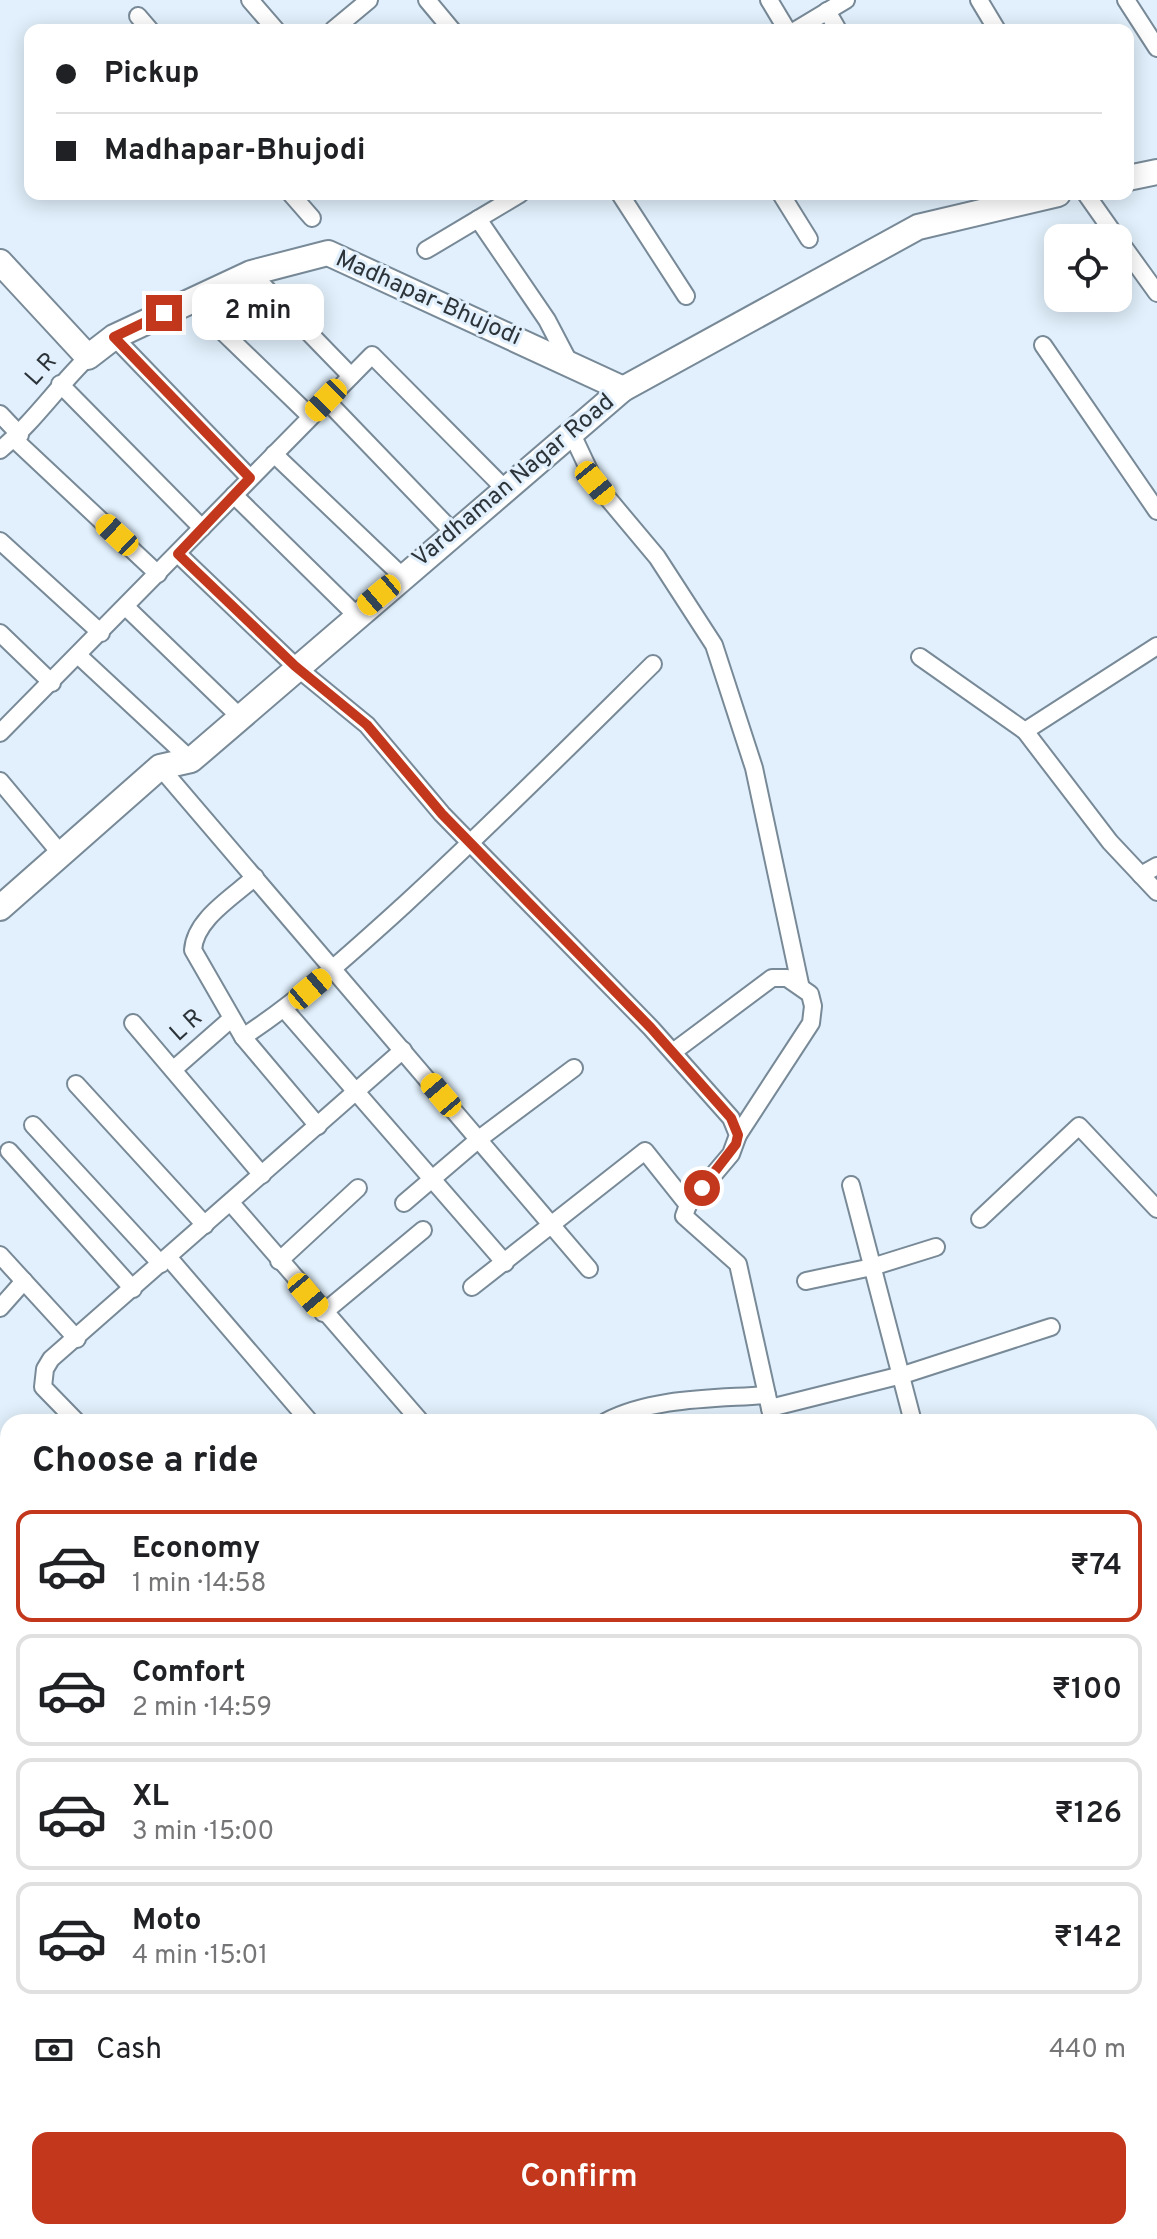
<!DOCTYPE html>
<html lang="en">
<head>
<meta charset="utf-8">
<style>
	:root { --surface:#fff; --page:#f6f6f6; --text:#202124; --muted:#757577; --line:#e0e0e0; --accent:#c3381c }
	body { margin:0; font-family:Overpass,sans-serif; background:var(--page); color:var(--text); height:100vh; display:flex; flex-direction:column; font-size:30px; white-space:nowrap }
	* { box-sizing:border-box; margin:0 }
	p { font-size:26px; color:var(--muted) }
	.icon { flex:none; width:44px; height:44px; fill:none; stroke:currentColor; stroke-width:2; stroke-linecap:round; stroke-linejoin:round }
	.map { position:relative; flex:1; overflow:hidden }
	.details { position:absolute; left:0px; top:1414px; width:1158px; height:826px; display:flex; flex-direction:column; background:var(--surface); border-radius:24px 24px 0 0; box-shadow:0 4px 20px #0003 }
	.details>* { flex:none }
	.top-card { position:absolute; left:24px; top:24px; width:1110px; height:176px; border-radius:16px; box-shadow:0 4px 20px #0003; display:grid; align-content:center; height:176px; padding:0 32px; background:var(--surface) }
	.controls { position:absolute; left:1044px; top:224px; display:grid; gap:16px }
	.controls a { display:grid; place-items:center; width:88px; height:88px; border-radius:16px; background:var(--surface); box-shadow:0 4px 20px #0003; font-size:40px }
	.end { position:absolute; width:36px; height:36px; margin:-18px; border:10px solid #c3381c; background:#fff; box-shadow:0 0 0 4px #fff }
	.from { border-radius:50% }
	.bubble { position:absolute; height:56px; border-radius:16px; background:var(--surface); box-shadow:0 4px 20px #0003; font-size:26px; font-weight:600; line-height:56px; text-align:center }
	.car { position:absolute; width:24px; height:48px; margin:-24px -12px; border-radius:10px; box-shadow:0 0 6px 2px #0007; background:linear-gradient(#f5c518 24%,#345 0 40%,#f5c518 0 76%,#345 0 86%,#f5c518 0) }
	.top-card b { display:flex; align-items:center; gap:28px; height:76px; font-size:30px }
	.top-card b+b { border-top:2px solid var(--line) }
	.top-card i { width:20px; height:20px; background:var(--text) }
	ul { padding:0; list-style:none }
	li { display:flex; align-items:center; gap:24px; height:112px; margin:0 16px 12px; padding:0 16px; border:4px solid var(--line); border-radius:16px }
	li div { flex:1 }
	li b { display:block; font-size:30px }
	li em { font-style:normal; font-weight:600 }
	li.active { border-color:var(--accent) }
	li>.icon { width:72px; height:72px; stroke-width:1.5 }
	h2 { padding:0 32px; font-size:36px; line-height:96px }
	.pay { display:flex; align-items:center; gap:20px; height:88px; padding:0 32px; font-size:30px }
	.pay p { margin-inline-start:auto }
	.button { display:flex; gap:16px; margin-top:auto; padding:16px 32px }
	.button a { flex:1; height:92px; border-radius:16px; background:var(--accent); color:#fff; font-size:32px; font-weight:600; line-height:92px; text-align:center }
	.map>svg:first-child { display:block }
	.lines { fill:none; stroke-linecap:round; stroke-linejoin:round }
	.street-casing { stroke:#788997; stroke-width:20 }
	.secondary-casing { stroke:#788997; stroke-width:28 }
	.highway-casing { stroke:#3779a7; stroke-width:34 }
	.street { stroke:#fff; stroke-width:16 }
	.secondary { stroke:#fff; stroke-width:24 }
	.highway { stroke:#3d9ee2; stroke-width:30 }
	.route { stroke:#c3381c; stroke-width:10 }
	.labels { text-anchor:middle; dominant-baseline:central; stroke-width:6; stroke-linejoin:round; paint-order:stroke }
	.street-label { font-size:24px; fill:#2c3339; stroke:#e1f0fc }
</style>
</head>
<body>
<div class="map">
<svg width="1157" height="2239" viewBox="0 0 1157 2239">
	<rect width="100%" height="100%" fill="#e1f0fc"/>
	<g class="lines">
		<!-- street casing -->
		<g class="street-casing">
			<g id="street">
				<path d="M250,0L276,30"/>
				<path d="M427,0L452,30"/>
				<path d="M769,0L787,30"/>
				<path d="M979,0L997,30"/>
				<path d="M1126,0L1157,48"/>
				<path d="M827,11L838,30"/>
				<path d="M138,16L150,30"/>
				<path d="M333,30L369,0"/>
				<path d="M796,30L846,0"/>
				<path d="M291,194L312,218"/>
				<path d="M620,194L686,296"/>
				<path d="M781,194L809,239"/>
				<path d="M1086,194L1117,238"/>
				<path d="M478,219L547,320L569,362"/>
				<path d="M1118,239L1157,293"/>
				<path d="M426,250L520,194"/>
				<path d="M251,273L351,376"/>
				<path d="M190,300L310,416"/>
				<path d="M114,337L250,478"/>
				<path d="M1043,345L1157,511"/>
				<path d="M60,384L202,528"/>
				<path d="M326,400L454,533"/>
				<path d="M0,414L20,435"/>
				<path d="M571,432L595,483L657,557L714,645L754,768L800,984"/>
				<path d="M14,439L158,574"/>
				<path d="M0,450C33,423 57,387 88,357"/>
				<path d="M274,454L402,576"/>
				<path d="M234,495L356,615"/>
				<path d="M0,541L101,633"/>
				<path d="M178,554L295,666L367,725L442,814L651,1028L731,1118L738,1135L731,1154L688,1205"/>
				<path d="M127,608L240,717"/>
				<path d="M0,633L52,683"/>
				<path d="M79,656L191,760"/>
				<path d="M920,657L1025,731L1110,842L1157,892"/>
				<path d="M1025,731L1157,646"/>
				<path d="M0,733L372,355L505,489"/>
				<path d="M160,767L589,1269"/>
				<path d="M0,781L61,854"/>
				<path d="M1141,875L1157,866"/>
				<path d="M255,877C233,897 195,919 193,950L243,1037L318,1126"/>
				<path d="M285,1010L505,1263"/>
				<path d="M133,1023L262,1175"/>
				<path d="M243,1037C301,999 352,952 403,906C489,827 571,745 653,664"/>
				<path d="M673,1052L772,978H787L810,994L813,1006L811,1023L738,1135"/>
				<path d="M174,1069L231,1019"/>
				<path d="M76,1084L205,1225"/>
				<path d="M33,1125L161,1264"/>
				<path d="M9,1151L133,1289"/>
				<path d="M851,1185L913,1422"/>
				<path d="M231,1203L421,1422"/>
				<path d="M404,1203L479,1139L574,1068"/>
				<path d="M980,1219L1079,1126L1157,1209"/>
				<path d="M0,1255L77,1339"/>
				<path d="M169,1258L310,1422"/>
				<path d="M279,1261L358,1188"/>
				<path d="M806,1281L872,1267L936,1247"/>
				<path d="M472,1287L645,1151L688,1205L684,1216L738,1264L773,1422"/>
				<path d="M0,1308L24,1281"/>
				<path d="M323,1313L423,1230"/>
				<path d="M770,1408L906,1374L1051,1327"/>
				<path d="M77,1422L43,1387L45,1369L51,1359L403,1050"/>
				<path d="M605,1422C653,1397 714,1399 767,1395"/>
				<path d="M0,1450L8,1456"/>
				<path d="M0,1575L4,1570L8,1574"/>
				<path d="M0,1716L8,1708"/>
				<path d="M0,1738L8,1747"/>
				<path d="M0,1839L8,1831"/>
				<path d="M0,2033L8,2029"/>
				<path d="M1150,2176L1157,2177"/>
				<path d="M674,2232L680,2239"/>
				<path d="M948,2232L951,2239"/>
				<path d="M619,2239L634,2232"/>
				<path d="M976,2239L994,2232"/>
			</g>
		</g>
		<!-- secondary casing -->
		<g class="secondary-casing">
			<g id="secondary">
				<path d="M1128,178L1157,172"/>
				<path d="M0,262L88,357L114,337L251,273L328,253L623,389"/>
				<path d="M0,908L160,767L191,760L623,389L918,227L1058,194"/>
				<path d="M0,1886L8,1896"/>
			</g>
		</g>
		<!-- highway casing -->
		<g class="highway-casing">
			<g id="highway">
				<path d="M1150,1599L1157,1597"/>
				<path d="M0,2154L8,2150"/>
			</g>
		</g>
		<!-- street -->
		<use href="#street" class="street"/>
		<!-- secondary -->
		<use href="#secondary" class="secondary"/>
		<!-- highway -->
		<use href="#highway" class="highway"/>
	</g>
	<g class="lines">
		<!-- route -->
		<path class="route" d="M164,313L114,337L250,478L178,554L295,666L367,725L442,814L651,1028L731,1118L738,1135L736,1144L702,1188"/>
	</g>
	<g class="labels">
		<!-- street labels -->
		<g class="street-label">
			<text transform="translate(428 299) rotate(24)">Madhapar-Bhujodi</text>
			<text transform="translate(42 370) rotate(-48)">L R</text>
			<text transform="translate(514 481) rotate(-40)">Vardhaman Nagar Road</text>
			<text transform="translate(187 1026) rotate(-42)">L R</text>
		</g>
	</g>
</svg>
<div class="controls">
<a><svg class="icon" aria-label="locate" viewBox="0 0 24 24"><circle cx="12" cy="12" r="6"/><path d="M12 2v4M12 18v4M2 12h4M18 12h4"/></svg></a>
</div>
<i class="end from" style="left:702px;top:1188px"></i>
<i class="end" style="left:164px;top:313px"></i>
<div class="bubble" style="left:192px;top:284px;width:132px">2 min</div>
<i class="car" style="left:326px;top:400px;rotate:224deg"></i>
<i class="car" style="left:595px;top:483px;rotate:141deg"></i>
<i class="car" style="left:117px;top:535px;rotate:313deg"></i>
<i class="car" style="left:379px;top:595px;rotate:230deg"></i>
<i class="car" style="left:310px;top:989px;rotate:50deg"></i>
<i class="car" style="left:441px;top:1095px;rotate:320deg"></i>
<i class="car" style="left:308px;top:1295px;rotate:140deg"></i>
<div class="top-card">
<b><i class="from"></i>Pickup</b>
<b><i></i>Madhapar-Bhujodi</b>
</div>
<section class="details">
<h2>Choose a ride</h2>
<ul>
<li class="active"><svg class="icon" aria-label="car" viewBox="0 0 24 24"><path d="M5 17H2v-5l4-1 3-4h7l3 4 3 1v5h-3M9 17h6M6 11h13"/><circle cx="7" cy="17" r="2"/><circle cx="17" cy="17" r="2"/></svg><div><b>Economy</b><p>1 min · 14:58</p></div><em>₹74</em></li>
<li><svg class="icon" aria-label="car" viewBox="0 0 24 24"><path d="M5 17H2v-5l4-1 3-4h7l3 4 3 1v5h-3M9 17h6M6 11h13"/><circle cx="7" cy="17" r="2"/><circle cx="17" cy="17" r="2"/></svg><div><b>Comfort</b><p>2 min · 14:59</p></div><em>₹100</em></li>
<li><svg class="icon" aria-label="car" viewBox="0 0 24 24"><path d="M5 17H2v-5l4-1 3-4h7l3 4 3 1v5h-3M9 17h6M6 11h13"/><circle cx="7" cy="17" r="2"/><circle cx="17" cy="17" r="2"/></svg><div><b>XL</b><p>3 min · 15:00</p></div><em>₹126</em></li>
<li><svg class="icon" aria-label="car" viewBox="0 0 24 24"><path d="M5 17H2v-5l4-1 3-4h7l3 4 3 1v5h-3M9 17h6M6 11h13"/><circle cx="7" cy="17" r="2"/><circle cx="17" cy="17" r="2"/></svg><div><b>Moto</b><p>4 min · 15:01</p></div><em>₹142</em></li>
</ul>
<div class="pay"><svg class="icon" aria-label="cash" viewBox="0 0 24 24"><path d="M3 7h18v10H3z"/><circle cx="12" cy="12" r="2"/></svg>Cash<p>440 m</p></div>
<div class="button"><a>Confirm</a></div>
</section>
</div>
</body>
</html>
